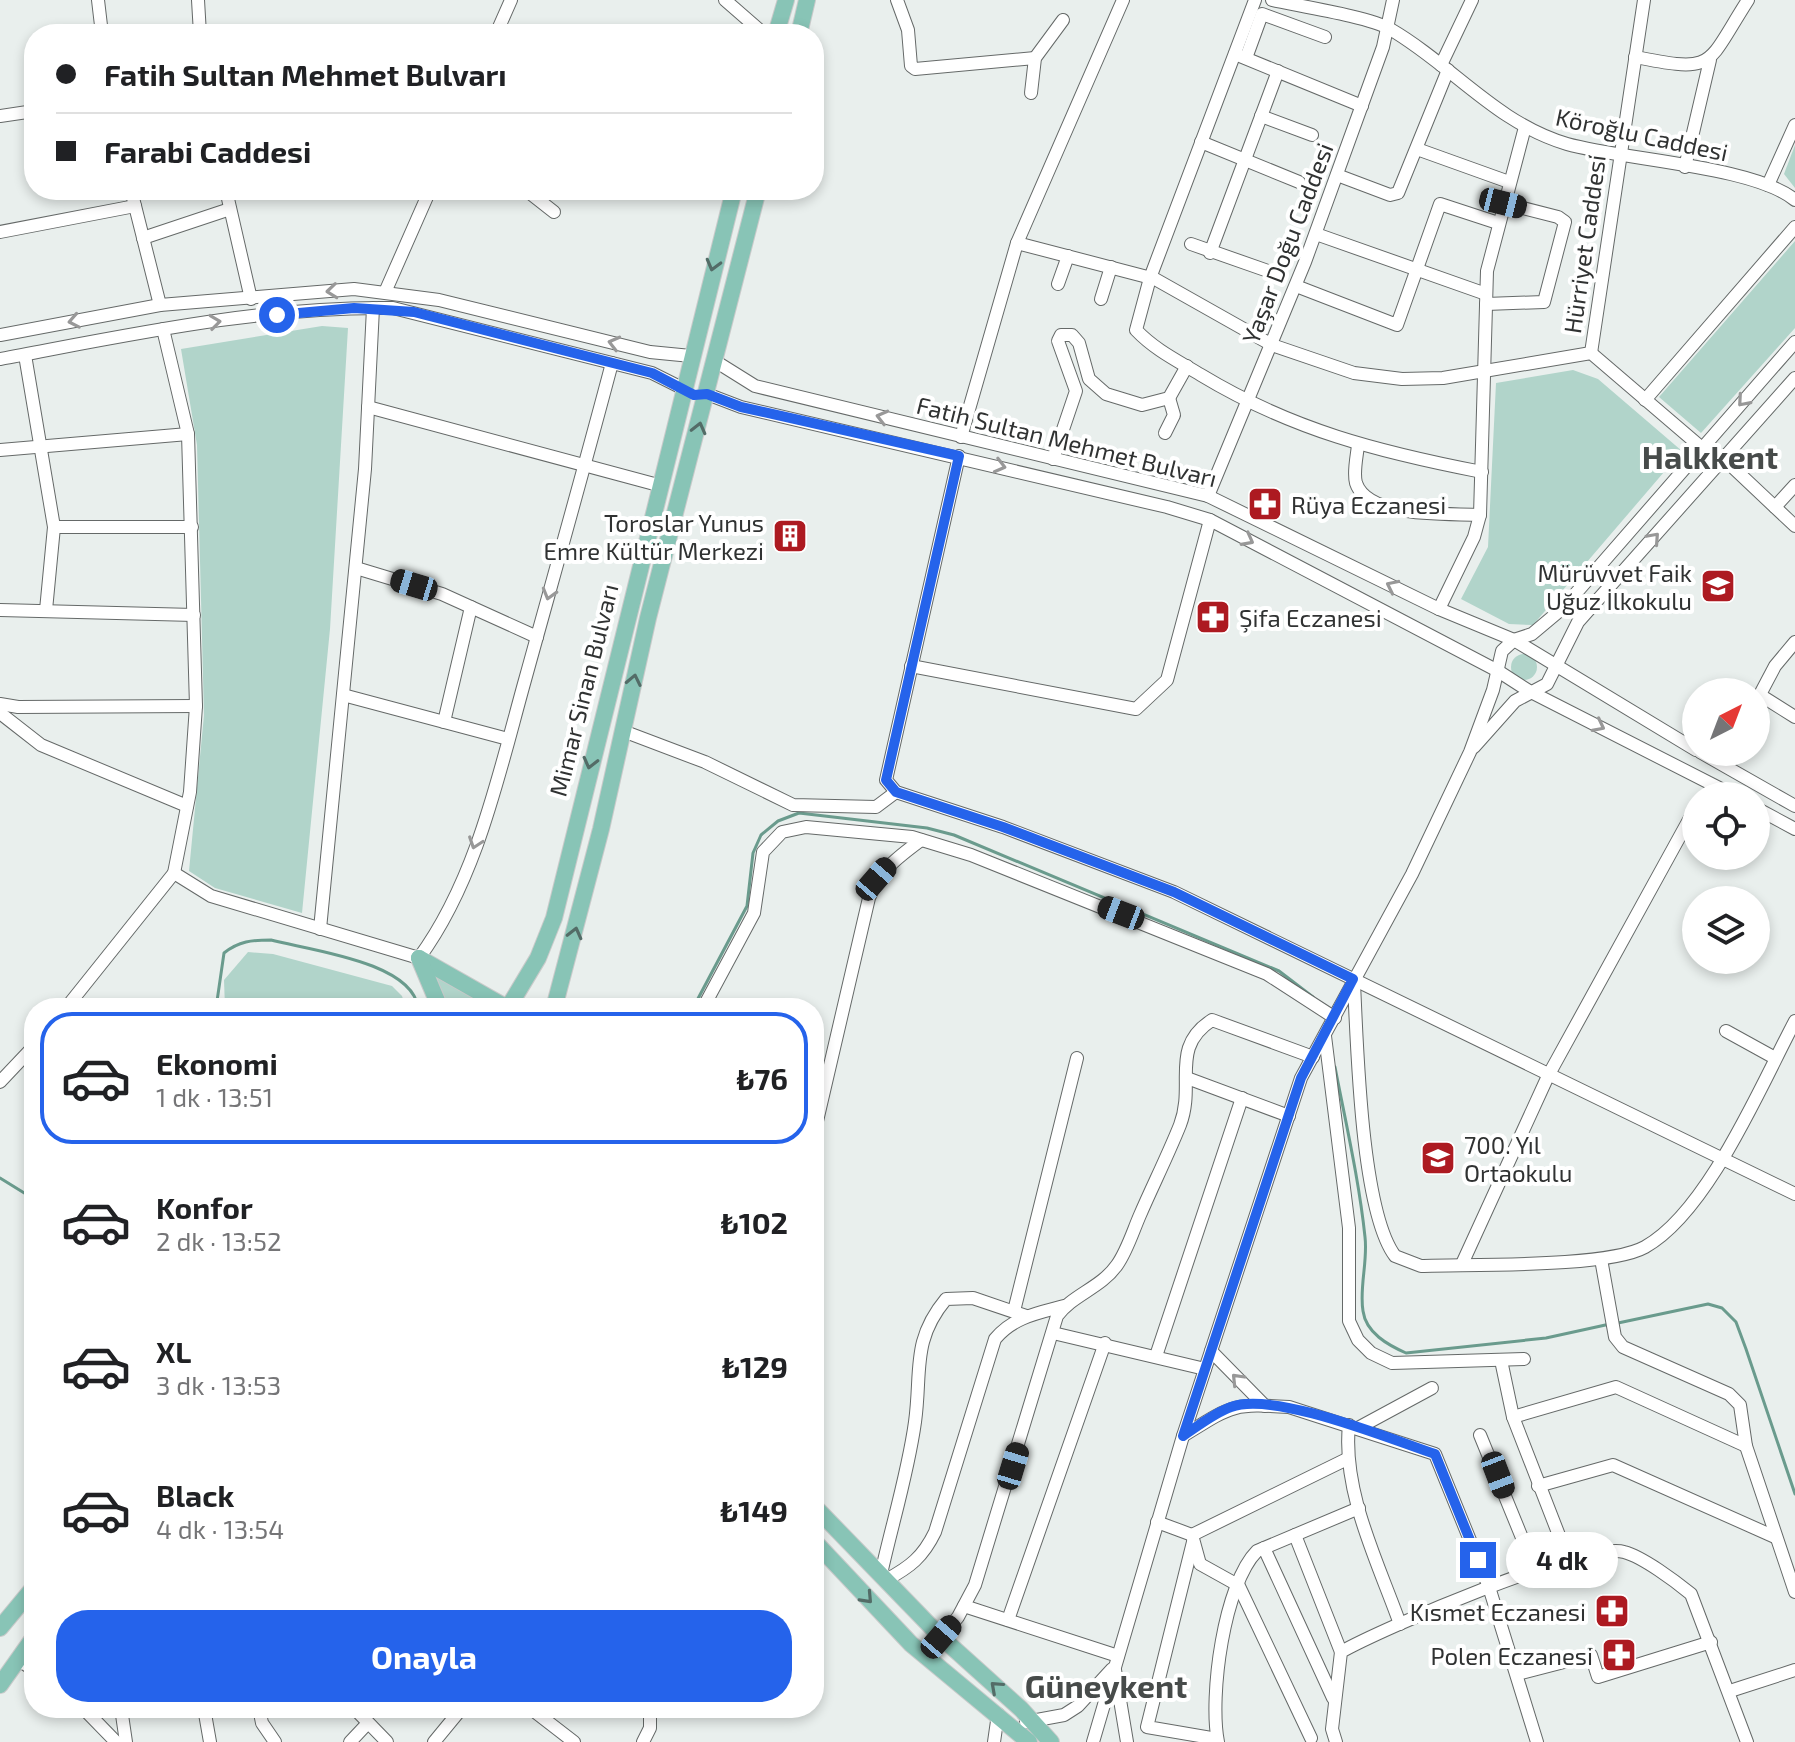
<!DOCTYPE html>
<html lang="tr">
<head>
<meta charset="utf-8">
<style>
	:root { --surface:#fff; --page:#f6f6f6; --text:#202124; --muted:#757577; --line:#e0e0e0; --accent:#2563eb }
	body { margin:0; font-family:"Exo 2",sans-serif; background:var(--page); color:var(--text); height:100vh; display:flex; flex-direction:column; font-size:30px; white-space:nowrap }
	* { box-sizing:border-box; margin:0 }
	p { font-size:26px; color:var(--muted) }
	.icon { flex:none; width:44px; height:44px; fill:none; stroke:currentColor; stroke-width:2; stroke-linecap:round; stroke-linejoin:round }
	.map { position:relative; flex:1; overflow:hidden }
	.details { position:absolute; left:24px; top:998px; width:800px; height:720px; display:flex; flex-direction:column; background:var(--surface); border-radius:32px; box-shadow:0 4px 12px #0003 }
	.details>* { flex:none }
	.top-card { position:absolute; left:24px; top:24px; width:800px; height:176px; border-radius:32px; box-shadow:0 4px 12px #0003; display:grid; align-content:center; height:176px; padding:0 32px; background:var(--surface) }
	.needle { width:52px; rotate:42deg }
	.controls { position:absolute; left:1682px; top:678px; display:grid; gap:16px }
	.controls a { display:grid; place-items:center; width:88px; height:88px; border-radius:50%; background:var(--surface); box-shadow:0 4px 12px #0003; font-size:40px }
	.end { position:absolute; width:36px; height:36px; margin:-18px; border:10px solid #2563eb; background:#fff; box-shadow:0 0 0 4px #fff }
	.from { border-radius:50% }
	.bubble { position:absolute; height:56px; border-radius:28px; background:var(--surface); box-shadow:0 4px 12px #0003; font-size:26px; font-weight:700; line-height:56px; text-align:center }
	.car { position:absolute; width:24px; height:48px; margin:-24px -12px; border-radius:10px; box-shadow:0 0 6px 2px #0007; background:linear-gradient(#222 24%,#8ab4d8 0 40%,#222 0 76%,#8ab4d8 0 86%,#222 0) }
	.top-card b { display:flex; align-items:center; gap:28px; height:76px; font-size:30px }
	.top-card b+b { border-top:2px solid var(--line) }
	.top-card i { width:20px; height:20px; background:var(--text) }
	ul { padding:14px 0 0; list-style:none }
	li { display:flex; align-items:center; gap:24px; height:132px; margin:0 16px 12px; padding:0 16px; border:4px solid transparent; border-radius:32px }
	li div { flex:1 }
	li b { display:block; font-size:30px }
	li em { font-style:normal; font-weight:700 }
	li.active { border-color:var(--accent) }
	li>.icon { width:72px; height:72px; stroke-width:1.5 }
	.action { display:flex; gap:16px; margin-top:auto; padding:16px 32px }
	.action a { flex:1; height:92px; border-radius:32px; background:var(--accent); color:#fff; font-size:32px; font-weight:700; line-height:92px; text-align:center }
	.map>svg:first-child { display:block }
	.green { fill:#b1d4ca }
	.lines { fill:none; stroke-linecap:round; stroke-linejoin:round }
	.stream { stroke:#6a9b8d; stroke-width:3 }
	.minor-casing { stroke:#656968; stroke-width:14 }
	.major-casing { stroke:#c9caca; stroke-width:18 }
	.minor { stroke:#fff; stroke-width:12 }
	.major { stroke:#88c4b6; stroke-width:16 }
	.oneway { stroke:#536c67 }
	.oneway2 { stroke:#989898 }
	.route { stroke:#2563eb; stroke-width:10 }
	.labels { text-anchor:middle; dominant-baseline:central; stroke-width:8; stroke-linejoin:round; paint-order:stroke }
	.street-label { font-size:24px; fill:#303232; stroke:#fff }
	.poi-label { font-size:24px; fill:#303232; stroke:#fff; text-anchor:end }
	.district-label { font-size:32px; font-weight:bold; fill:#474b4a; stroke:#fff }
</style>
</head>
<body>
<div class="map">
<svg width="1795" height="1742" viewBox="0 0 1795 1742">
	<rect width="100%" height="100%" fill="#e9efed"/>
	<!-- green -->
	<g class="green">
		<path d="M1795,145V188L1784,174Z"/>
		<path d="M1795,241V328L1701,433L1659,397Z"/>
		<path d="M322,326L348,328L330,629L302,913L215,888L189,871L204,715L197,445L181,349Z"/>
		<path d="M1573,370L1598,379L1682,451L1533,625L1509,624L1461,599L1488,547L1496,383Z"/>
		<circle cx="1524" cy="667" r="13"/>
		<path d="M248,952L273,954L392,986L402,996L406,1008H225L224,980Z"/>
		<path d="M435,972L494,1008H447Z"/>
	</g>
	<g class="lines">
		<!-- stream -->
		<g class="stream">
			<path d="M216,1008L224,953C239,941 252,940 271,940C309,950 413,962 418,1008"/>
			<path d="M693,1008L747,906L753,853L761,835L778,821L799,813L927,828L954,835L1279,971L1313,997"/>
			<path d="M1335,1067C1346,1124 1359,1180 1365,1237C1368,1261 1359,1288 1363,1311C1366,1333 1388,1345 1406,1353L1546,1338L1610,1324"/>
			<path d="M0,1178L34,1199"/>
			<path d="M1618,1323L1708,1304L1722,1308L1736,1322L1746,1349L1795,1494"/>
		</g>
		<!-- minor casing -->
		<g class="minor-casing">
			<g id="minor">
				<path d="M98,0L102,34"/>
				<path d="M198,0L200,34"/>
				<path d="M725,0L764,34"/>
				<path d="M897,0L908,30L911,66L915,69L1035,58"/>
				<path d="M1255,0L1150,278L1136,330C1155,350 1178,361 1201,375C1292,430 1379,452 1482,472"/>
				<path d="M1272,0C1299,6 1370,17 1390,29C1452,65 1496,123 1567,144C1624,160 1754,166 1795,200"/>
				<path d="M496,34L511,0"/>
				<path d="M1235,54L1362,106"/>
				<path d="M1635,57C1717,73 1705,67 1748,0"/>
				<path d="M1246,58L1262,14L1325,37"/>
				<path d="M1441,65L1472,0"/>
				<path d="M1031,93L1035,58L1063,20"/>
				<path d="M0,116L34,111"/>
				<path d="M1261,116L1312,135"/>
				<path d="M1201,142L1299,182"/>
				<path d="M1417,149L1509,182"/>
				<path d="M1685,167L1710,60"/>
				<path d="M1337,175L1390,195L1398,193L1448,70"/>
				<path d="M1768,185L1795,125"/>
				<path d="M131,190L160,305"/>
				<path d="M226,190L251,299"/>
				<path d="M526,190L554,212"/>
				<path d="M0,232L135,206"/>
				<path d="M1316,234L1486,294"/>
				<path d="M143,238L230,209"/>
				<path d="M1017,243L1155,279L1272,345L1354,373L1402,379L1443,378L1591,353L1702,448"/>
				<path d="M1191,244L1268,271"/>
				<path d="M1210,253L1278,71"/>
				<path d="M1058,284L1068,256"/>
				<path d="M1296,286L1397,325L1440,204L1498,223"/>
				<path d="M386,290L430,190"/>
				<path d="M1101,299L1111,267"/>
				<path d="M1486,304L1544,302L1565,222L1558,217L1503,203"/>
				<path d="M0,335L160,305L354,289L439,300L650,352L691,356"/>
				<path d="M1591,353L1644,0"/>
				<path d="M25,355L54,527L46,610"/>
				<path d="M0,359C129,335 261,306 393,308L652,373L682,388"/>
				<path d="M715,361L755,386L1208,496L1439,609L1514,640L1696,750"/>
				<path d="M707,394L741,407L1167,507L1210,520L1498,671L1529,691L1735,796"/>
				<path d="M1645,400L1795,227"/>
				<path d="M368,407L658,485"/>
				<path d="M1165,433L1174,415L1169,398"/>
				<path d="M961,437L1017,243L1123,0"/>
				<path d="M1358,445C1357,456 1353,472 1356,483C1368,519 1448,513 1480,515"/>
				<path d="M0,450L188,434"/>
				<path d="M959,456L886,780L896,792L1003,827L1174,892L1795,1194"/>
				<path d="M1053,459L1076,391L1058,341L1061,335H1072L1079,343L1089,379L1106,394L1142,405L1169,398L1187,366"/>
				<path d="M1724,459L1795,526"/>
				<path d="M1208,496L1305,262L1383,47L1393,0"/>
				<path d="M1775,507L1795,485"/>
				<path d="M54,527H192"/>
				<path d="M356,568L442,594L537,637"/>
				<path d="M1439,609L1474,537L1480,515L1487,271L1525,127"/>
				<path d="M0,610L194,615"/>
				<path d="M911,666L1136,709L1167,680L1210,520"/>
				<path d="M343,695L508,739"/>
				<path d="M1760,695L1795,717"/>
				<path d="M1756,702L1775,666L1795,642"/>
				<path d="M0,704L18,707L196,706"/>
				<path d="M0,713L41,745L187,806"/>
				<path d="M444,722L471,607"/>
				<path d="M623,731L705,762L793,805L876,807L896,792"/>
				<path d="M1474,747L1515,701L1547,684L1578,622L1795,378"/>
				<path d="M1700,752L1795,806"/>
				<path d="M1756,808L1795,829"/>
				<path d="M174,873L211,896L419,958C477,879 499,773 525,680C554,575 584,469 612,363"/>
				<path d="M320,929L365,469L373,308"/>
				<path d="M1354,983C1357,1044 1361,1211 1395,1256L1421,1266C1470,1264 1607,1268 1645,1247C1708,1212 1761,1085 1795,1021"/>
				<path d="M66,1008L174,873L190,792L196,706L188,434L163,329"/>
				<path d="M703,1008L754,913L763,852L782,832L806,827L912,837L971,855L1267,974L1335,1018"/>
				<path d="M1726,1031L1775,1058"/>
				<path d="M1325,1036L1349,1228V1321L1358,1340L1371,1353L1392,1363L1524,1359"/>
				<path d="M1187,1078L1289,1116"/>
				<path d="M0,1082L34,1046"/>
				<path d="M814,1134L869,898C879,871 898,857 921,840"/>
				<path d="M1601,1259L1615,1337L1623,1347L1729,1394L1740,1405L1746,1446L1795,1592"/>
				<path d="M1462,1264L1548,1076L1696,807"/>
				<path d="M1014,1311L1077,1058"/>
				<path d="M1053,1333L1205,1369"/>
				<path d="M1211,1351L1265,1406"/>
				<path d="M1156,1356L1242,1098"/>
				<path d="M1502,1365L1513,1417L1569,1561"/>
				<path d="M1513,1417L1616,1387L1746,1446"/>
				<path d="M1349,1425C1342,1492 1378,1562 1400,1624"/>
				<path d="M1358,1428L1432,1388"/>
				<path d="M1480,1435L1536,1572"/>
				<path d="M1183,1436C1231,1406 1232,1403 1289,1407L1435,1454L1489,1587L1537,1742"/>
				<path d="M1538,1486L1613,1465L1775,1537"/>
				<path d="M1157,1522L1192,1535L1200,1564L1236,1584"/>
				<path d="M1192,1535L1347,1459"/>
				<path d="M1295,1535L1341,1652"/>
				<path d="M1193,1542L1147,1727L1217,1739"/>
				<path d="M1264,1548L1333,1698"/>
				<path d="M881,1574C892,1524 908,1473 915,1422C922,1372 911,1341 946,1299L973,1298L1026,1316"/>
				<path d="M886,1580C910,1567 923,1557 935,1532L995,1339C1013,1317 1038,1313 1064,1306"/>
				<path d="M1237,1582L1311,1738"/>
				<path d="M964,1606L1118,1656"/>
				<path d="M1008,1620L1105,1343"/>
				<path d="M941,1637L958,1617L975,1585L1057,1316C1072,1295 1101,1288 1117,1265C1127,1251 1133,1231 1140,1215C1153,1185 1168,1155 1180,1125C1196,1083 1169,1048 1212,1020L1313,1057"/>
				<path d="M17,1659L34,1670"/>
				<path d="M1115,1670L1127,1742"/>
				<path d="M1517,1674L1591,1655L1598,1677L1711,1642"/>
				<path d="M1730,1691L1795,1670"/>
				<path d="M83,1708L116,1742"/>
				<path d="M121,1708L126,1742"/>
				<path d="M204,1708L210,1742"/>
				<path d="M259,1708L262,1723L275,1742"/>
				<path d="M354,1708L387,1742"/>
				<path d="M530,1708L574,1742"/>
				<path d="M1026,1722L1064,1715L1078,1706L1112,1669"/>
				<path d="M350,1742L367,1724"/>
				<path d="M434,1742L462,1708"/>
				<path d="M643,1742L650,1728V1708"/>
				<path d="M994,1742L998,1714"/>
				<path d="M1093,1742L1183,1436L1301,1078L1412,874L1470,752L1493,690L1502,651L1514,640L1532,634L1563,608L1795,342"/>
				<path d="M1218,1742C1209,1696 1224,1584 1257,1551L1359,1508"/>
				<path d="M1336,1742L1332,1729L1341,1652C1381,1629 1586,1541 1624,1552C1643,1557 1675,1581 1691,1594L1747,1742"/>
			</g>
		</g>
		<!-- major casing -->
		<g class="major-casing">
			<g id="major">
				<path d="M776,34L786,0"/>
				<path d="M799,34L807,0"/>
				<path d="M419,958L507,1008"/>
				<path d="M419,958L440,1008"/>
				<path d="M508,1008L538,958L554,918L734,190"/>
				<path d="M554,1008L601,829L648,618L758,190"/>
				<path d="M814,1506L941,1637L1021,1709L1051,1742"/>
				<path d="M814,1541L911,1644L1029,1742"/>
				<path d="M0,1628L34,1587"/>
				<path d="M0,1685L34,1637"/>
			</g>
		</g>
		<!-- minor -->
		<use href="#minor" class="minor"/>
		<!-- major -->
		<use href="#major" class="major"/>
	</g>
	<!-- one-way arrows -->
	<defs><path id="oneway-chevron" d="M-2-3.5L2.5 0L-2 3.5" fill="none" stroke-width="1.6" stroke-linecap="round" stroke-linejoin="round" transform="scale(2)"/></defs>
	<g class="oneway">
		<use href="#oneway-chevron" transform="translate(713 265) rotate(105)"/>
		<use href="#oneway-chevron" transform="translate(699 428) rotate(-76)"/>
		<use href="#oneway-chevron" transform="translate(634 680) rotate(-78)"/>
		<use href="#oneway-chevron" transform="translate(590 763) rotate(104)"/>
		<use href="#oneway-chevron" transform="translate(575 933) rotate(-76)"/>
		<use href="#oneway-chevron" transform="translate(867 1598) rotate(47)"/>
		<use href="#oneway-chevron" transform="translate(996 1687) rotate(-138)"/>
	</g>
	<g class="oneway2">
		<use href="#oneway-chevron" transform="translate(332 291) rotate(174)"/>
		<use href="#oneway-chevron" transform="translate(74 321) rotate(169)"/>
		<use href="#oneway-chevron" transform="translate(215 322) rotate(-7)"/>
		<use href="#oneway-chevron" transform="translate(614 343) rotate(-166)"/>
		<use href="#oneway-chevron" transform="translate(1743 401) rotate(131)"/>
		<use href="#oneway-chevron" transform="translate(882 417) rotate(-166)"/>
		<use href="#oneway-chevron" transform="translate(1000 466) rotate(14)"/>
		<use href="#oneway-chevron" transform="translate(1654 538) rotate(-48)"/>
		<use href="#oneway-chevron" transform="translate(1248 540) rotate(28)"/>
		<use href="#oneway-chevron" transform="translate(1392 586) rotate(-154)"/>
		<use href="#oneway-chevron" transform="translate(549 594) rotate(106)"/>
		<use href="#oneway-chevron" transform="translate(1599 726) rotate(27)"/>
		<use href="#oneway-chevron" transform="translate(475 843) rotate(109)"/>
		<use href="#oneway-chevron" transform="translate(1237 1379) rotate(-134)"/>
	</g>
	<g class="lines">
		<!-- route -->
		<path class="route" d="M277,315L354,308L414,312L652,373L694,395L707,394L741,407L959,456L886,780L896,792L1003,827L1174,892L1353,979L1301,1078L1183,1436C1198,1426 1214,1413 1231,1407C1274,1391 1390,1439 1435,1454L1478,1560"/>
	</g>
	<!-- icons -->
	<defs>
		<g id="pharmacy-square" transform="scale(1.8)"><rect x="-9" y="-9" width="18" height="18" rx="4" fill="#ad1a21" stroke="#fff"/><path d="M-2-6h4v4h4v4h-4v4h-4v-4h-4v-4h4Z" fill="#fff"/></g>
		<g id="building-square" transform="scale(1.8)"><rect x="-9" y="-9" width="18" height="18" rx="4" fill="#ad1a21" stroke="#fff"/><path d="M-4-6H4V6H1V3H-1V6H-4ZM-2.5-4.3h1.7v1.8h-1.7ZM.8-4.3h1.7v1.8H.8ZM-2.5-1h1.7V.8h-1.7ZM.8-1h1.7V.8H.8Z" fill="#fff"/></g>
		<g id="school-square" transform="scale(1.8)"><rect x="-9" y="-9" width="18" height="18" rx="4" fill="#ad1a21" stroke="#fff"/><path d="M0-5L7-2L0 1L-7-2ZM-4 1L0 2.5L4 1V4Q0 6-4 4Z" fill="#fff"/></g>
	</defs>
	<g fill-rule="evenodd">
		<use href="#pharmacy-square" x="1265" y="504"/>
		<use href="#building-square" x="790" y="536"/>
		<use href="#school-square" x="1718" y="586"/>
		<use href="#pharmacy-square" x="1213" y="617"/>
		<use href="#school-square" x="1438" y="1158"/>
		<use href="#pharmacy-square" x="1612" y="1611"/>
		<use href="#pharmacy-square" x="1619" y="1655"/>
	</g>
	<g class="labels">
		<!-- street labels -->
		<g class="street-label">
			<text transform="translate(1642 134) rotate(12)">Köroğlu Caddesi</text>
			<text transform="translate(1287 243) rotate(-69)">Yaşar Doğu Caddesi</text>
			<text transform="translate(1584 244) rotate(-82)">Hürriyet Caddesi</text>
			<text transform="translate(1067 441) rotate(14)">Fatih Sultan Mehmet Bulvarı</text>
			<text transform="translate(583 690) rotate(-76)">Mimar Sinan Bulvarı</text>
		</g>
		<!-- poi labels -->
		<g class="poi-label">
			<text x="1291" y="504" text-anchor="start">Rüya Eczanesi</text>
			<text x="764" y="522">Toroslar Yunus<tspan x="764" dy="28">Emre Kültür Merkezi</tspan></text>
			<text x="1692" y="572">Mürüvvet Faik<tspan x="1692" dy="28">Uğuz İlkokulu</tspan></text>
			<text x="1239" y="617" text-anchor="start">Şifa Eczanesi</text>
			<text x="1464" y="1144" text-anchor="start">700. Yıl<tspan x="1464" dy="28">Ortaokulu</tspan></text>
			<text x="1586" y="1611">Kısmet Eczanesi</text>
			<text x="1593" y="1655">Polen Eczanesi</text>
		</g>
		<!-- district labels -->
		<g class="district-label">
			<text x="1710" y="456">Halkkent</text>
			<text x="1106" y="1685">Güneykent</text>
		</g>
	</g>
</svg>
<div class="controls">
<a><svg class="needle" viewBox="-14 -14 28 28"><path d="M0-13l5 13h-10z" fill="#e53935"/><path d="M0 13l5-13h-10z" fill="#757577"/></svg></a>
<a><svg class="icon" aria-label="locate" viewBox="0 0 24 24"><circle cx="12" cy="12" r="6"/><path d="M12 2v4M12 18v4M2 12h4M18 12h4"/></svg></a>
<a><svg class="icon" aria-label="layers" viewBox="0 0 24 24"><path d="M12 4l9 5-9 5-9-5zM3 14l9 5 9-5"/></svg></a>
</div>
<i class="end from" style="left:277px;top:315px"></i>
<i class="end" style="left:1478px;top:1560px"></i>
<div class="bubble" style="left:1506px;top:1532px;width:112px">4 dk</div>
<i class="car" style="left:1503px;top:203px;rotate:104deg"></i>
<i class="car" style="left:414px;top:585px;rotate:287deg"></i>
<i class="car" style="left:876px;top:879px;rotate:41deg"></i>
<i class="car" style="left:1121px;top:913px;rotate:291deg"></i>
<i class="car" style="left:1013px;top:1466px;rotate:17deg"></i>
<i class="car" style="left:1498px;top:1475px;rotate:159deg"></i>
<i class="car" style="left:941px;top:1637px;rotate:41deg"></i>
<div class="top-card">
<b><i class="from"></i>Fatih Sultan Mehmet Bulvarı</b>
<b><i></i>Farabi Caddesi</b>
</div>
<section class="details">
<ul>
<li class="active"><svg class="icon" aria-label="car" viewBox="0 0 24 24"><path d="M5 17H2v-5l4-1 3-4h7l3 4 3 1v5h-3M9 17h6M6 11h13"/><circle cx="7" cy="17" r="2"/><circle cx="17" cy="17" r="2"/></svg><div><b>Ekonomi</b><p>1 dk · 13:51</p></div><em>₺76</em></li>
<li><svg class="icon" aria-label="car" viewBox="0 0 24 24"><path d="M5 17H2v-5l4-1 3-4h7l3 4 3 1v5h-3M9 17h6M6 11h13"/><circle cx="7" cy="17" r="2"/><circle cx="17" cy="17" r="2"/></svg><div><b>Konfor</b><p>2 dk · 13:52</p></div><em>₺102</em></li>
<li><svg class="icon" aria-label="car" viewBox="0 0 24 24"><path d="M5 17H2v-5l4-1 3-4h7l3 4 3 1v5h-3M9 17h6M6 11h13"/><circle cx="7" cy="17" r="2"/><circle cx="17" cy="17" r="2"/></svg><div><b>XL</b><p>3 dk · 13:53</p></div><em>₺129</em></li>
<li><svg class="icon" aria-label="car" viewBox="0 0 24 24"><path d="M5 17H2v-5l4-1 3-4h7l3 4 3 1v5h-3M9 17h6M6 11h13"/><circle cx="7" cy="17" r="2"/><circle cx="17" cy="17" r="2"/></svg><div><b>Black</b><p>4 dk · 13:54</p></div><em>₺149</em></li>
</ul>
<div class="action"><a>Onayla</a></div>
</section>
</div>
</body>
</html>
